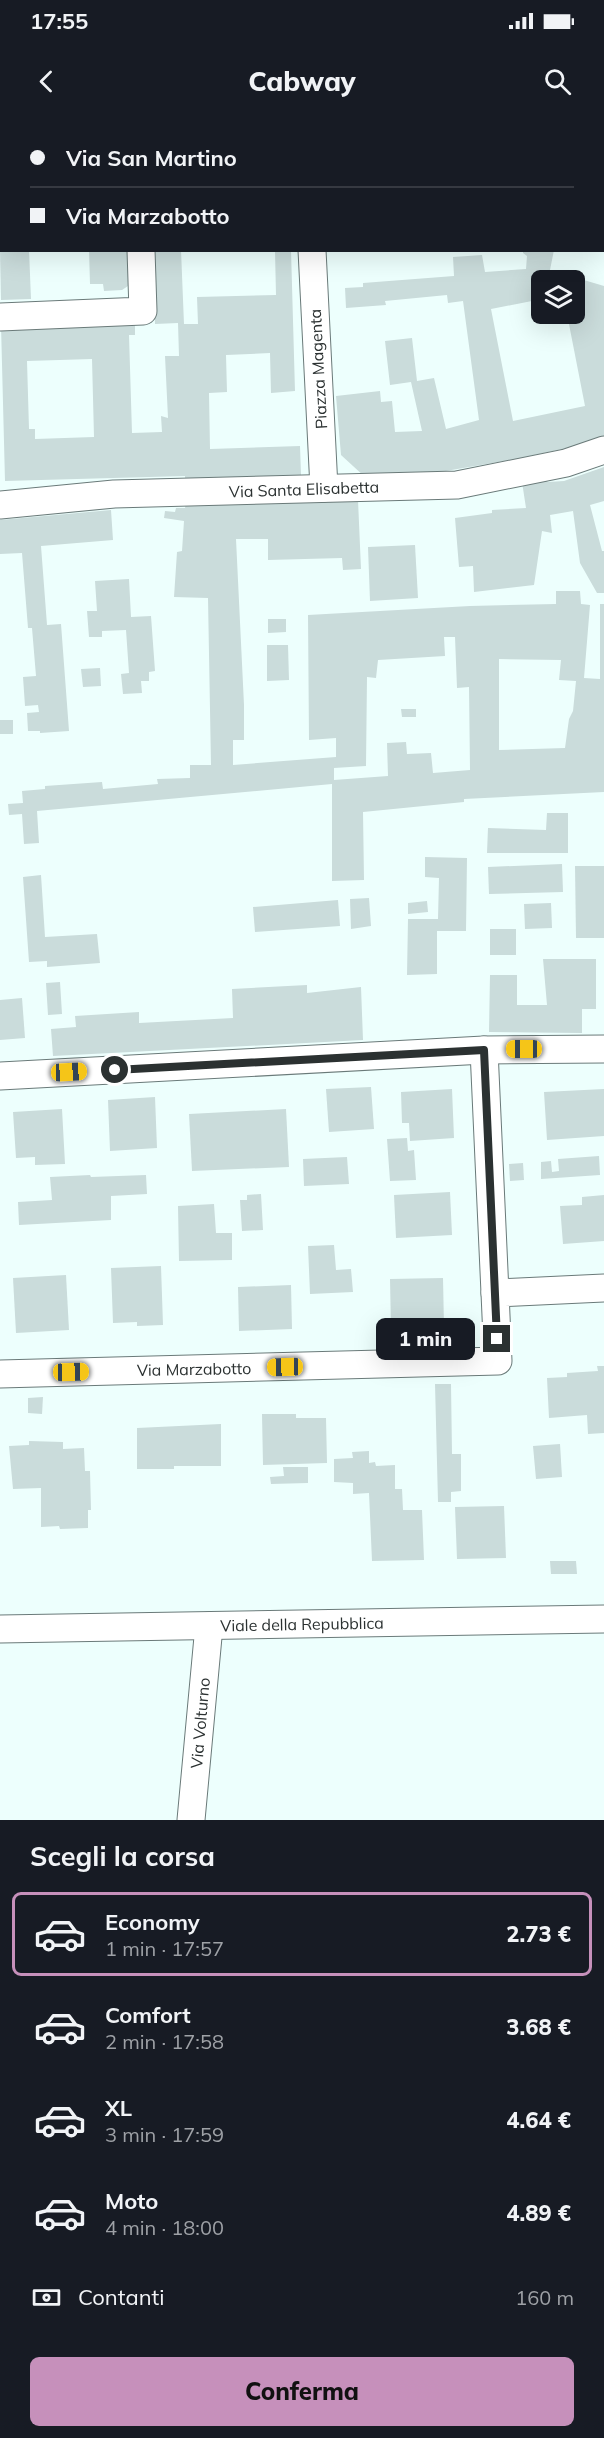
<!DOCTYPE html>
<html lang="it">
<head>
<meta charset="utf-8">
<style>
	:root { --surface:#171b24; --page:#242831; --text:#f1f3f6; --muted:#9ea1a6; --line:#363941; --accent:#c690bb }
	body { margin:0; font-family:Mulish,sans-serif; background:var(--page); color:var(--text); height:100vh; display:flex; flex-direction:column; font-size:22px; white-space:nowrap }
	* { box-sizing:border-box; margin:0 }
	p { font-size:20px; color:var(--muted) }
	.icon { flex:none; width:33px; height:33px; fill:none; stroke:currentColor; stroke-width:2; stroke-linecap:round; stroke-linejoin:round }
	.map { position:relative; height:1700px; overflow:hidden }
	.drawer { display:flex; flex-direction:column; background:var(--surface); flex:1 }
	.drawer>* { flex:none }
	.banner { position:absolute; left:0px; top:0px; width:604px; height:132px; box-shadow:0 6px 24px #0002; display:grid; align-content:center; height:132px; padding:0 30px; background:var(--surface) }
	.controls { position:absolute; left:531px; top:150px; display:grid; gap:12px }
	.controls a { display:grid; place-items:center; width:54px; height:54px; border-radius:9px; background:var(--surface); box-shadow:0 6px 24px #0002; font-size:30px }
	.end { position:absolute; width:27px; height:27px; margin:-14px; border:8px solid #2b3131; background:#fff; box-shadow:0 0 0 3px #fff }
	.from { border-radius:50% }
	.bubble { position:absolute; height:42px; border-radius:9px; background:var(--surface); box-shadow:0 6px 24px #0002; font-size:20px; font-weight:800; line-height:42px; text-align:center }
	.car { position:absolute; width:18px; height:36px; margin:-18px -9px; border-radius:8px; box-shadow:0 0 4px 2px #0007; background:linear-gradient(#f5c518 24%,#345 0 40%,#f5c518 0 76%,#345 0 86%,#f5c518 0) }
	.banner b { display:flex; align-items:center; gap:21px; height:57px; font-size:22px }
	.banner b+b { border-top:2px solid var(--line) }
	.banner i { width:15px; height:15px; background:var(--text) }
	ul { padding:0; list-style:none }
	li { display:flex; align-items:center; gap:18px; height:84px; margin:0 12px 9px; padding:0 18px; border:3px solid transparent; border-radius:9px }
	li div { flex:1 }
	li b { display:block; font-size:22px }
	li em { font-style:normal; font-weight:800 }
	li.active { border-color:var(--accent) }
	li>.icon { width:54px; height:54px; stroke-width:1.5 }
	h2 { padding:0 30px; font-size:27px; line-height:72px }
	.pay { display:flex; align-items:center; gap:15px; height:66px; padding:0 30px; font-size:22px }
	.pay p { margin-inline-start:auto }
	.primary-button { display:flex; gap:12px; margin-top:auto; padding:12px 30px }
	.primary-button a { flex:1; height:69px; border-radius:9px; background:var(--accent); color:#111; font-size:24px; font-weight:800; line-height:69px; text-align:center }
	.status { display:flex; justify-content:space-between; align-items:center; height:42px; padding:0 30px; background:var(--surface); direction:ltr }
	.status svg { height:16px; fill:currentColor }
	header { display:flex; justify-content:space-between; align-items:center; height:78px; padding:0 30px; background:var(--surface); font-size:27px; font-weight:800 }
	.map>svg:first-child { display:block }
	.green { fill:#a1fbf6 }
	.building { fill:#cadcdb; fill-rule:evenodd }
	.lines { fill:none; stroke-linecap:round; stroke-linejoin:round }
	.minor-casing { stroke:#6a7a79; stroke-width:29 }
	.minor { stroke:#fff; stroke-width:27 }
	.route { stroke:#2b3131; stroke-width:8 }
	.labels { text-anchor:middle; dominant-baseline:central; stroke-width:4.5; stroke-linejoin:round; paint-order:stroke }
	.street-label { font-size:16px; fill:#2b3131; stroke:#fff }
</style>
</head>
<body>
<div class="status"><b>17:55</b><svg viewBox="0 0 49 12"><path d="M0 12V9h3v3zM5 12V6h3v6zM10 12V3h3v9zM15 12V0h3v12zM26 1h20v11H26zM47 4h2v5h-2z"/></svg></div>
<header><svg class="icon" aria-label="back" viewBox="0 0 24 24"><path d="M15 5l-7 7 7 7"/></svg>Cabway<svg class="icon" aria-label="search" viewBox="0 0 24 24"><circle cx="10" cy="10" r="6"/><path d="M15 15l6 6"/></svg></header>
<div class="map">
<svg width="604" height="1700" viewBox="0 0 604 1700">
	<rect width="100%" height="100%" fill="#edfffd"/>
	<!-- green -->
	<path class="green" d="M329,0H596L329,2Z"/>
	<!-- building -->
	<g class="building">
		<path d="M0,130H29L31,179L1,180Z"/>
		<path d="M89,130H131V164L122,170L104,171L103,164H90Z"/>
		<path d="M153,130H181L184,204H198L197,177L276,175L275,131L291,130L295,271L271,273L270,233L226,235L227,272L209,273L210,329L300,326L301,355L185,359V356L5,361L1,205L135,201V215H129L132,313L162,312L161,296L168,298L165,236H179L178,203L155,204ZM92,239L94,317L35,319V309H29L27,241Z"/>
		<path d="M523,130H554L550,150L604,166V320L516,339L434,353L365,357L341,335L336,276L380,271L381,282L392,281L395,312L422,311L411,262L390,265L385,221L412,218L417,261L434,258L446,309L479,300L463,181L448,183L447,175L385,181L386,185L346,188L345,168L363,167V163L454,156L453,137L482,135L485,152L526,149L527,136L523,133ZM542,160H574V194H567L585,286L513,301L491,189L542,179Z"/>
		<path d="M604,347V381L590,385L602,431H604V473H597L580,443L573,391L550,395L552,413L542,411L534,465L474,472L473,446L459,447L455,398L492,393V390L526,388L522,362L544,359L548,362L564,361Z"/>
		<path d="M358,380L361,449L343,450L342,438L268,440V419H236L244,585V620H233V645L336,637V618L309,620L308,495L470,486L556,484V471H580L581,484L590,485L584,558L600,559V484H604V672L464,679V682L363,692L364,760L332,761V664L37,691L39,723L24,724L22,694L9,695L8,684L23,683L22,671L45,669V666L102,662L103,669L158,664L157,659L190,658V645H211L208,478L174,477L177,432L182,431L184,401L164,398L165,391L175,392L176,388H185L186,383ZM444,517H455L457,568L469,567L470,650L433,653L431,633L407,634L406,622L387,623L388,656L334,660V648L366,646L367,557L376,558L378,540L445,536ZM499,539L561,540L559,560L576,561L573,591L569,599L565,628L499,630Z"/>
		<path d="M111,390L113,420L41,426L47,505L61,504L69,611L40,613V611H28L27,593L39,592L38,585L25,586L23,557L36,556L32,508H28L22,433L0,434V400Z"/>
		<path d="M415,425L418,478L370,481L368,427Z"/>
		<path d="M129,459L131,497L151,496L155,551L149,552V561H141L142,573L123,574L121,554L129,553L126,510L102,511V517H89L87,491H97L95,461Z"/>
		<path d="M268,499H286V512L268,513Z"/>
		<path d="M267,525H288L289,560L267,561Z"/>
		<path d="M100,548L101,566L83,567L81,549Z"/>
		<path d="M401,589H416V597H402Z"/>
		<rect x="0" y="600" width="13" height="14"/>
		<path d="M547,693H568V733H487L488,708L546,710Z"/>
		<path d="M425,737L467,738L466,811H437V854L407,855L408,799H438L439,758L425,757Z"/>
		<path d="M562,744L563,772L489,774L488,747Z"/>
		<path d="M575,746H604V818H576Z"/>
		<path d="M41,755L45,817L97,814L100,843L47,847V841L29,842L23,757Z"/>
		<path d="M369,778L371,806L351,809L350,779Z"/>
		<path d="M338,780L340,806L255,812L253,787Z"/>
		<path d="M427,781L428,792L408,794V783Z"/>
		<path d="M551,783L552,808L525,809L524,784Z"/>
		<rect x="490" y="809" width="26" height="26"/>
		<path d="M543,839H596V889H582V913L489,912L490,855H517V885H547Z"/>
		<path d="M60,862L62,894L48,895L46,863Z"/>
		<path d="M307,865V873L361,867L363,920L53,936L51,909L76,907L75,896L139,892V903L233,898L232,869Z"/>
		<path d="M22,878L25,918L0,920V880Z"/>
		<path d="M371,967L374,1009L329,1012L326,969Z"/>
		<path d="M452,969L454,1018L410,1021L409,1003H402L401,972Z"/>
		<path d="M604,969V1016L547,1020L544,972Z"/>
		<path d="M155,977L157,1028L110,1031L108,980Z"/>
		<path d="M62,989L65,1044L35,1045V1037L16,1038L13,992Z"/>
		<path d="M286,989L289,1047L192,1051L189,994Z"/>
		<path d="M407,1018L408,1031L414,1030L416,1060L390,1061L387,1019Z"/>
		<path d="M599,1036L600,1055L541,1059V1042L551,1041L552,1052L559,1051L558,1039Z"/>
		<path d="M347,1037L349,1064L304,1066L303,1039Z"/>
		<path d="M523,1043L524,1060L510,1061L509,1044Z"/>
		<path d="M90,1055L91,1057L146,1055L147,1074L111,1076V1100L19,1105L18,1082L52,1080L50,1057Z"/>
		<path d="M450,1072L452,1115L396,1118L394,1075Z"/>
		<path d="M261,1074L263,1110L242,1111L240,1080H247V1075Z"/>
		<path d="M604,1075V1121L563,1124L560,1086L582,1085V1077Z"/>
		<path d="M214,1084L216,1113H232V1140L179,1141L178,1086Z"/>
		<path d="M334,1125L336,1150L351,1149L353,1172L310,1174L308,1126Z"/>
		<path d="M161,1146L163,1205L137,1206V1202L113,1203L111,1148Z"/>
		<path d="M66,1155L69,1210L16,1213L13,1158Z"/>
		<path d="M443,1158L444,1207L391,1209L390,1159Z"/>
		<path d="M291,1165L292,1209L239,1211L238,1167Z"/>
		<path d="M597,1246H604V1313L588,1314L587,1295L549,1298L547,1258L567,1257V1253L598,1251Z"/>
		<path d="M435,1264H451L452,1334H461V1371L451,1372V1382H438Z"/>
		<path d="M43,1277L42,1294L28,1293V1278Z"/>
		<path d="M262,1294H296V1298H326L327,1343L263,1345Z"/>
		<path d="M221,1304V1346H174V1349H137V1308Z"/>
		<path d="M29,1321L63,1322V1329L84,1328L85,1351H90L91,1390H88V1408L60,1409L59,1406L41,1407V1368L13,1369L9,1326L29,1325Z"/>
		<path d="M560,1324L562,1357L536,1359L533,1326Z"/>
		<path d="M369,1331V1343L375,1342L376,1346L395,1345V1369H402L403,1390H422L424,1440L372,1441L369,1373L353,1374V1363L334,1362V1339L353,1338L352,1332Z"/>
		<path d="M283,1347H308V1363L271,1364L270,1357L284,1356Z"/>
		<path d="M504,1386L506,1438L457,1439L455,1387Z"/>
		<path d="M550,1441H576L577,1454H551Z"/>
	</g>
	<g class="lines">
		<!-- minor casing -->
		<g class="minor-casing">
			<g id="minor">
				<path d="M137,0V2"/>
				<path d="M305,0V2"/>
				<path d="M312,130L324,368"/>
				<path d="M0,197L143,191L141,130"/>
				<path d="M0,385L114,374L457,365L566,343L604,330"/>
				<path d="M484,930L495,1173"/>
				<path d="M0,956L484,930L604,929"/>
				<path d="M0,1254L498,1241L495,1173L604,1168"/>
				<path d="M0,1509L604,1499"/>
				<path d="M191,1700L209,1506"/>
			</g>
		</g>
		<!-- minor -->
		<use href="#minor" class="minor"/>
	</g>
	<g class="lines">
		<!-- route -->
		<path class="route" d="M115,950L484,930L497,1219"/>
	</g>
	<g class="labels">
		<!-- street labels -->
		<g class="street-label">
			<text transform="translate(318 249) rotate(-93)">Piazza Magenta</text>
			<text transform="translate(304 369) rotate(-2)">Via Santa Elisabetta</text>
			<text transform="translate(194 1249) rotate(-1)">Via Marzabotto</text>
			<text transform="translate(302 1504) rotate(-1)">Viale della Repubblica</text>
			<text transform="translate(200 1603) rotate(-85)">Via Volturno</text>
		</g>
	</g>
</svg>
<div class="controls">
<a><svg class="icon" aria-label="layers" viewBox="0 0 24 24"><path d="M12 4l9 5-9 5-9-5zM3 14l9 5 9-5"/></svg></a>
</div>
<i class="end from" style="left:115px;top:950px"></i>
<i class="end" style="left:497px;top:1219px"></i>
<div class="bubble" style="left:376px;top:1198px;width:99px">1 min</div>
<i class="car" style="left:524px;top:929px;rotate:270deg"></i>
<i class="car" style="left:69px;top:952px;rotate:87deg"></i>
<i class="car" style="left:285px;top:1247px;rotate:269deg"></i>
<i class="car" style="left:71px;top:1252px;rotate:89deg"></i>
<div class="banner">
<b><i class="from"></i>Via San Martino</b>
<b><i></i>Via Marzabotto</b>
</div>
</div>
<section class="drawer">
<h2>Scegli la corsa</h2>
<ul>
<li class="active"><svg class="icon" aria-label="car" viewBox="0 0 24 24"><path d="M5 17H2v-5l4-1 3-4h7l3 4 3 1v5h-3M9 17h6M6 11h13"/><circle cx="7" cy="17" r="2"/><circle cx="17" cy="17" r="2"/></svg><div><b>Economy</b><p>1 min · 17:57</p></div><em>2.73 €</em></li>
<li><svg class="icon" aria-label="car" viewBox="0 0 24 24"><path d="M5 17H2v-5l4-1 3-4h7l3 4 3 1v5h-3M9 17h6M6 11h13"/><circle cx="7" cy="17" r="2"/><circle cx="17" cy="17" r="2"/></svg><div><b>Comfort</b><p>2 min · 17:58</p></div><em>3.68 €</em></li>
<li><svg class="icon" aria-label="car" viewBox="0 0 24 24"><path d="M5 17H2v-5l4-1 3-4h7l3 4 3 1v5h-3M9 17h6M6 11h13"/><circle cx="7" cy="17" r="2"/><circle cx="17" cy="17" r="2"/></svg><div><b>XL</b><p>3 min · 17:59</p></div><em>4.64 €</em></li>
<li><svg class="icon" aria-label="car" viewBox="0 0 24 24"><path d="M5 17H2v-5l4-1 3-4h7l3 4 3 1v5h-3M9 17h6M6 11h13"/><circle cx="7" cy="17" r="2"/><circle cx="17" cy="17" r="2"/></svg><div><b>Moto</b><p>4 min · 18:00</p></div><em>4.89 €</em></li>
</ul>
<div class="pay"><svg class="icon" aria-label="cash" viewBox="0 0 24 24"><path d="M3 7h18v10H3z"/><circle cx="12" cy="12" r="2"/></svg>Contanti<p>160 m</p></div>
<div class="primary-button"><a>Conferma</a></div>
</section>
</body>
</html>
